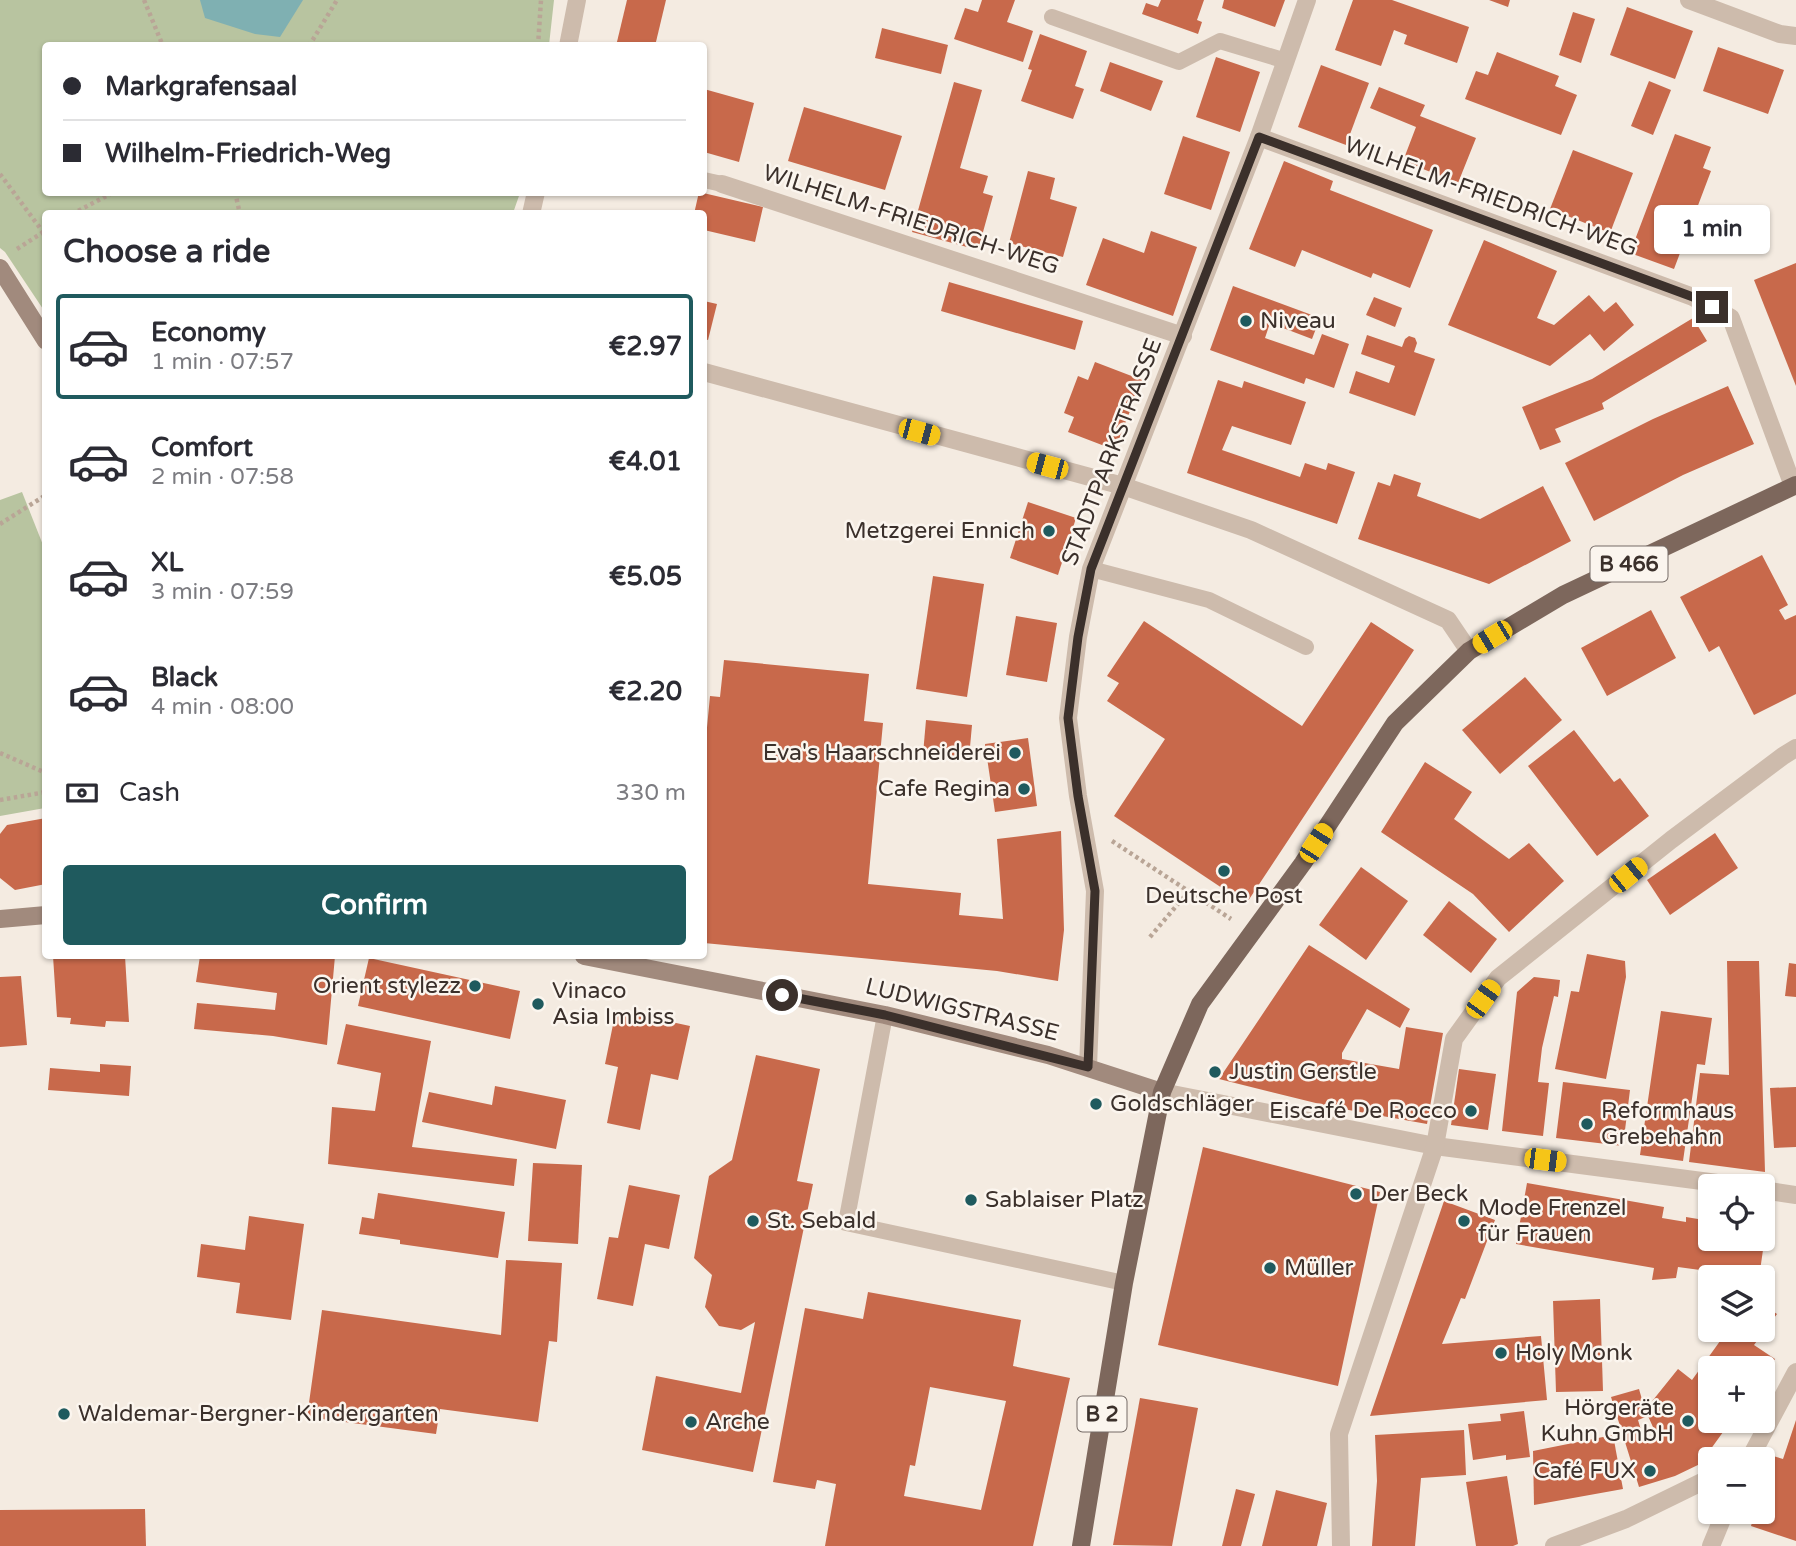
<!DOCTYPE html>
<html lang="en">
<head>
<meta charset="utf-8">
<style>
	:root { --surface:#fff; --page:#f2f2f3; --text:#2b2b33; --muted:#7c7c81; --line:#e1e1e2; --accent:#1f5a5e }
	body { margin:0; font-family:"Varela Round",sans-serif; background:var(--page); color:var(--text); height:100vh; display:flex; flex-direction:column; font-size:26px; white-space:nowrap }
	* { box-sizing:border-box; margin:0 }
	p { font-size:23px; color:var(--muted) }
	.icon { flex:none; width:38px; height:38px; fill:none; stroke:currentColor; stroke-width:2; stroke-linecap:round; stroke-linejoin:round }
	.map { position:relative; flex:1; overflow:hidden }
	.sheet { position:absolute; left:42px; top:210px; width:665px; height:749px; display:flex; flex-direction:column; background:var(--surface); border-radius:7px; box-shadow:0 2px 5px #0004 }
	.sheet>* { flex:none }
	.top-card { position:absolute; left:42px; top:42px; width:665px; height:154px; border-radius:7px; box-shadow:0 2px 5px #0004; display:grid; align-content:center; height:154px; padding:0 21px; background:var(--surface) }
	.tools { position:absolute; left:1698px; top:1174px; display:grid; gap:14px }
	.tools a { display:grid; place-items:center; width:77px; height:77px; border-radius:7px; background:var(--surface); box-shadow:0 2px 5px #0004; font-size:35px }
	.end { position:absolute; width:32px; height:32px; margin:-16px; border:9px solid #3b302b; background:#fff; box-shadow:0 0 0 4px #fff }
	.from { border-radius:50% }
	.bubble { position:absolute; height:49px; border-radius:7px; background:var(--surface); box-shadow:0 2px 5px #0004; font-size:23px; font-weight:800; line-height:49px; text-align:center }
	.car { position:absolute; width:21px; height:42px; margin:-21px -10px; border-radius:9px; box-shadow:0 0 5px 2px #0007; background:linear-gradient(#f5c518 24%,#345 0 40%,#f5c518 0 76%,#345 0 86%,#f5c518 0) }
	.top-card b { display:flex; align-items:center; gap:24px; height:66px; font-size:26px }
	.top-card b+b { border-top:2px solid var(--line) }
	.top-card i { width:18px; height:18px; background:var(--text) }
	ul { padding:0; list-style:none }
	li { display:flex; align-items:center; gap:21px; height:105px; margin:0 14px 10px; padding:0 7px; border:4px solid transparent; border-radius:7px }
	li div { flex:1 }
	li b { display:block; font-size:26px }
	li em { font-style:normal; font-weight:800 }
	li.active { border-color:var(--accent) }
	li>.icon { width:63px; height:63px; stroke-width:1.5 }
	h2 { padding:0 21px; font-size:32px; line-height:84px }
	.pay { display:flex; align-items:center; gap:18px; height:77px; padding:0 21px; font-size:26px }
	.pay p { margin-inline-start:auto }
	.action { display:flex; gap:14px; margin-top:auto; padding:14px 21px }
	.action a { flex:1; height:80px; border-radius:7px; background:var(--accent); color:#fff; font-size:28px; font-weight:800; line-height:80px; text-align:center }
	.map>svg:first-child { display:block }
	.green { fill:#b8c4a0 }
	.water { fill:#7fb0b2 }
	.building { fill:#c8694b; fill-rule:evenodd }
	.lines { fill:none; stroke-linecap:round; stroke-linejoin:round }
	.path { stroke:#b9a596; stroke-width:4.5; stroke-dasharray:3.5 3.5; stroke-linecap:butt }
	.service { stroke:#cdbbac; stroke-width:16 }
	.minor { stroke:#cdbbac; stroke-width:18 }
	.tertiary { stroke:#cdbbac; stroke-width:18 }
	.secondary { stroke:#a18a7d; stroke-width:18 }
	.primary { stroke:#7d675c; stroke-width:18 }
	.route { stroke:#3b302b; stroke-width:9 }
	.poi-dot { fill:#1f5a5e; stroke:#fbf5ee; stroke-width:2.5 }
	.labels { text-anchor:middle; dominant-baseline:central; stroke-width:5; stroke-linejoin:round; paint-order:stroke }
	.shield { fill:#fbf5ee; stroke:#756b66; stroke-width:2 }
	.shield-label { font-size:21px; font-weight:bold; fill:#3b302b }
	.street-label { font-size:23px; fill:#3b302b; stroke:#fbf5ee }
	.poi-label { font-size:23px; fill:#3b302b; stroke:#fbf5ee; text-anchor:start }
</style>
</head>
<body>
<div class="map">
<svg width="1796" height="1546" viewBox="0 0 1796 1546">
	<rect width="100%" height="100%" fill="#f4ebe1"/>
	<!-- green -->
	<g class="green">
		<path d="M0,0H554L549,45L46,46V192L520,193L513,213L46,214L45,312L5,252L0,248Z"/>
		<path d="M22,492L45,550V808L0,816V500Z"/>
	</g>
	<!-- water -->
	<path class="water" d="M200,0H303L280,37L255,34L205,18Z"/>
	<!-- building -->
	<g class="building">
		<path d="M627,0H666L655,46H616Z"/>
		<path d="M982,0H1015L1007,22L1033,31L1023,62L954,39L965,8L978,12Z"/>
		<path d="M1161,0H1204L1197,20L1202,22L1198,34L1142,14L1146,3L1158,7Z"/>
		<path d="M1224,0H1285L1275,27L1222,8Z"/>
		<path d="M1353,0H1392L1469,27L1457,63L1404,44L1407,35L1394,30L1381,66L1335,50Z"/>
		<path d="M1489,0H1510L1508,7Z"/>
		<path d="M1627,7L1693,31L1675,79L1610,55Z"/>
		<path d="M1573,12L1595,19L1581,63L1559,55Z"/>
		<path d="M882,28L948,45L941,74L875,58Z"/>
		<path d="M1040,34L1087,51L1075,86L1084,89L1073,119L1021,101L1032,70L1028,69Z"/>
		<path d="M1718,47L1784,70L1768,114L1703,91Z"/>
		<path d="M1497,52L1559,76L1555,86L1577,95L1561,135L1465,99L1476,71L1488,75Z"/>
		<path d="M1216,57L1260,72L1240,132L1196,117Z"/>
		<path d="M1110,62L1163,81L1151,111L1100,91Z"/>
		<path d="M1321,65L1369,83L1346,145L1298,127Z"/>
		<path d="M1649,81L1671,90L1653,135L1631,126Z"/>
		<path d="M954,82L982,90L960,168L988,176L983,193L993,196L978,250L912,232Z"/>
		<path d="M1379,87L1425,105L1420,116L1476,138L1458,183L1403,161L1416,127L1370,108Z"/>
		<path d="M704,89L754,103L739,162L704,152Z"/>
		<path d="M804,107L902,136L885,190L788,161Z"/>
		<path d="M1675,134L1711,147L1703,168L1711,171L1674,269L1630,253Z"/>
		<path d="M1183,136L1230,152L1211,210L1164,194Z"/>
		<path d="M1573,150L1633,173L1610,233L1550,209Z"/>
		<path d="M1284,161L1333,181L1330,190L1433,230L1410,288L1373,273L1371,278L1302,250L1295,267L1249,249Z"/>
		<path d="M1028,171L1055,178L1050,199L1077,207L1063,257L1009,243Z"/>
		<path d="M699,192L763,207L755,242L704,230V214H694Z"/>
		<path d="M1151,231L1197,247L1173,316L1086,285L1103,238L1144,253Z"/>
		<path d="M1484,240L1557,271L1537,318L1554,325L1589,295L1604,312L1616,302L1634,325L1604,351L1590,334L1550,366L1448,325Z"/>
		<path d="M1796,263V386L1754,280Z"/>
		<path d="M949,282L1083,321L1075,350L941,311Z"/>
		<path d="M1233,286L1320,318L1312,339L1270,323L1265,338L1314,355L1322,334L1349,344L1334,388L1306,378L1304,384L1210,350Z"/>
		<path d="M1374,297L1402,308L1395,327L1366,315Z"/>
		<path d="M704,301L717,304L708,340L704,339Z"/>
		<path d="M1693,318L1707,341L1602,403L1604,409L1555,429L1561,442L1540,450L1522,407L1592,379Z"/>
		<path d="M1367,335L1402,347L1405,339L1409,336L1415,338L1417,343L1414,352L1435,359L1415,416L1349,393L1356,371L1389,383L1395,366L1361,354Z"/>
		<path d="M1095,362L1142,380L1115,450L1068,432L1074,417L1064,413L1078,376L1088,380Z"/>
		<path d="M1218,380L1242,388L1244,381L1306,402L1291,445L1232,426L1222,450L1300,477L1305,463L1326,470L1328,463L1355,472L1337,524L1187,473Z"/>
		<path d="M1728,386L1754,444L1683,475L1594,521L1565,463L1653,419Z"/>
		<path d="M1394,474L1421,483L1417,496L1480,519L1543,486L1571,541L1489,584L1358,539L1378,482L1390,486Z"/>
		<path d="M1028,502L1076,518L1058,575L1010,558Z"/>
		<path d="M1762,555L1788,605L1779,610L1785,620L1796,615V694L1754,715L1719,646L1709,652L1680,597Z"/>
		<path d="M933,576L984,584L967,697L916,689Z"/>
		<path d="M1651,610L1676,658L1607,696L1581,648Z"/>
		<path d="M1016,616L1057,623L1047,682L1006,675Z"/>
		<path d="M1144,621L1302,726L1371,622L1414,650L1246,904L1114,816L1165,739L1107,701L1119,683L1107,676Z"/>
		<path d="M724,660L869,674L864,721L883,723L868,884L961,893L959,915L1003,919L997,839L1061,831L1064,930L1058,981L997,971L704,943V759L710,696L720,697Z"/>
		<path d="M1525,677L1562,720L1500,774L1462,730Z"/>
		<path d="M926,720L972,725L969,758L923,754Z"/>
		<path d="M1574,730L1614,782L1620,778L1649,816L1597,856L1528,766Z"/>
		<path d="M1028,738L1037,806L995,812L985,744Z"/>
		<path d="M1425,762L1472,792L1454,819L1509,859L1529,843L1564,881L1509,932L1473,894L1381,832Z"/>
		<path d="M46,818V884L15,890L0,878V834L7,825Z"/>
		<path d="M1715,833L1738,868L1670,915L1647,880Z"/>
		<path d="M1361,867L1408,901L1366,960L1319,925Z"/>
		<path d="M1449,901L1497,939L1471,973L1423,935Z"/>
		<path d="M1309,945L1410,1009L1400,1028L1367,1009L1342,1053V1059L1399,1069L1406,1027L1443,1033L1427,1124L1332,1107L1219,1079Z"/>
		<path d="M1587,954L1625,961L1626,977L1606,1079L1555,1069L1571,991L1579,992Z"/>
		<path d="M53,956H125L129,1022L106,1021L105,1027L70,1024L71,1018L57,1017Z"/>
		<path d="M200,956H335L327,1045L273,1036L194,1029L197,1003L275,1010L277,993L196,982Z"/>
		<path d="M369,958L520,991L510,1039L358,1006Z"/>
		<path d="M1727,961H1759L1765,1172L1689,1162L1700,1073L1729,1075Z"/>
		<path d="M1789,963L1796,964V997L1785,996Z"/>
		<path d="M21,976L27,1045L0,1047V977Z"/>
		<path d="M1534,977L1560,980L1558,997L1554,996L1542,1048L1538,1082L1549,1083L1543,1136L1502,1131L1517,992Z"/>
		<path d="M616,1010L690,1026L678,1080L651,1074L640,1130L607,1123L618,1067L605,1064Z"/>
		<path d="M1661,1011L1712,1018L1705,1065L1697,1064L1683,1161L1640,1155Z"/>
		<path d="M346,1024L431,1041L412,1147L517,1159L514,1186L328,1164L332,1107L375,1111L381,1073L337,1064Z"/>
		<path d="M756,1055L820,1069L797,1181L813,1184L753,1472L642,1450L656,1376L741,1393L755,1322L741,1330L719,1326L705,1307L712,1275L694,1258L709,1176L732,1160Z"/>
		<path d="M100,1064L131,1066L129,1096L48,1090L50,1068L100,1072Z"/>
		<path d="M1459,1069L1496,1074L1488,1130L1451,1125Z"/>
		<path d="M1563,1082L1630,1090L1623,1146L1556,1138Z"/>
		<path d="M495,1086L566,1100L556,1149L422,1122L429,1092L492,1105Z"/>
		<path d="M1796,1087V1147L1774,1148L1770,1088Z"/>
		<path d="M1203,1147L1380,1192L1338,1386L1158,1345Z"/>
		<path d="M533,1163L582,1165L578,1244L528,1241Z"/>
		<path d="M1527,1183L1664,1207L1662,1218L1686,1222V1217L1710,1221V1239H1762V1229H1766L1759,1278L1678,1267L1676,1278L1652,1280L1654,1268L1516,1244Z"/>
		<path d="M629,1185L680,1195L669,1249L645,1244L633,1306L597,1299L609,1237L618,1238Z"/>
		<path d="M378,1193L505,1212L498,1258L400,1244V1240L359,1234L362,1217L374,1219Z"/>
		<path d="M1444,1201L1495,1220L1465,1299L1461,1298L1442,1344L1541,1336L1547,1400L1370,1416Z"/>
		<path d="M249,1216L304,1224L291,1320L236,1313L240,1283L197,1277L201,1244L245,1250Z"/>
		<path d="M506,1260L562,1263L557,1342L549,1341L538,1422L440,1409L436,1434L307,1417L322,1310L501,1335Z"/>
		<path d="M868,1292L1021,1320L1013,1366L1070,1378L1033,1546H825L836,1484L817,1480L815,1489L773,1482L805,1308L863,1319ZM930,1387L1006,1401L981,1510L904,1496L910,1465L915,1466Z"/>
		<path d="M1600,1299L1603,1391L1556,1392L1553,1301Z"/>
		<path d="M1762,1304L1777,1314L1754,1345L1775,1359L1762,1377V1368H1710V1421H1731L1700,1464L1675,1476L1639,1487L1611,1397L1639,1389L1645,1410L1678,1369L1692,1380L1728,1330H1762ZM1648,1416L1657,1436L1644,1440L1638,1420Z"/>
		<path d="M1140,1398L1198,1408L1172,1546L1113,1545Z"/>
		<path d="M1524,1411L1530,1457L1506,1460V1455L1473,1460L1468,1424L1501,1421L1500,1414Z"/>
		<path d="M1796,1420V1541L1751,1526L1755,1512H1762V1490L1773,1456L1783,1459Z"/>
		<path d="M1464,1430L1466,1475L1421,1478L1415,1546H1372L1377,1481L1375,1435Z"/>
		<path d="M1613,1435L1623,1489L1534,1505L1533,1451Z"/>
		<path d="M1507,1476L1518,1544L1513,1546H1476L1466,1482Z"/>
		<path d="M1236,1489L1255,1494L1241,1546H1222Z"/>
		<path d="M1276,1490L1327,1503L1317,1546H1262Z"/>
		<path d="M145,1509L146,1546H0V1510Z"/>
	</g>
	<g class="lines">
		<!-- path -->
		<g class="path">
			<path d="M144,0L163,46"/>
			<path d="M309,46L337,0"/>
			<path d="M538,46L541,0"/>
			<path d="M0,174L43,232"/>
			<path d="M235,192L240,214"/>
			<path d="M72,214L114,192"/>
			<path d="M17,249L45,231"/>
			<path d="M0,524L46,495"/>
			<path d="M0,753L46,773"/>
			<path d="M0,800L46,792"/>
			<path d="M1112,841L1231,919"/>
			<path d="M1150,937L1189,891"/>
		</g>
		<!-- service -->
		<g class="service">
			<path d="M1052,17L1179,62L1220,41L1286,61"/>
			<path d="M704,180L722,184"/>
			<path d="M1091,569L1209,600L1306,647"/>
			<path d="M885,1015L846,1223L1124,1283"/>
		</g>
		<!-- minor -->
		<g class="minor">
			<path d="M1689,0L1780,34L1796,36"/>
			<path d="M568,46L577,0"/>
			<path d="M1259,137L1693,297L1731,318L1793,486"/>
			<path d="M722,184L1183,336"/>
			<path d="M531,214L536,192"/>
			<path d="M1088,1067L1095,891L1078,796L1068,718L1078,637L1091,569L1259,137L1307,0"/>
			<path d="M1162,1092L1435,1146L1740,1186"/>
			<path d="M1762,1190L1796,1195"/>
			<path d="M1749,1460L1796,1372"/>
			<path d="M1341,1546L1339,1434L1435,1146L1454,1039L1498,978L1671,840L1783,756L1796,748"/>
			<path d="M1554,1546L1626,1519L1710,1478"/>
			<path d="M1711,1546L1725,1512"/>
		</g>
		<!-- tertiary -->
		<path class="tertiary" d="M704,372L1123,486L1251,530L1448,620L1469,651"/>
		<!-- secondary -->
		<g class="secondary">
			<path d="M0,268L46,341"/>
			<path d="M0,919L46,915"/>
			<path d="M584,956L885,1015L1048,1055L1162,1092"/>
		</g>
		<!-- primary -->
		<path class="primary" d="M1081,1546L1124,1283L1162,1092L1200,1004L1303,863L1395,723L1469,651L1563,595L1796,485"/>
	</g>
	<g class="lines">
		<!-- route -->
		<path class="route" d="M782,995L885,1015L1088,1067L1095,891L1078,796L1068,718L1078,637L1091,569L1259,137L1693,297L1712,307"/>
	</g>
	<!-- markers -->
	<g class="poi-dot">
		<circle cx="1246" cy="321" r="7"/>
		<circle cx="1049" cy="531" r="7"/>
		<circle cx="1015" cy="753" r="7"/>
		<circle cx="1024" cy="789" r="7"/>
		<circle cx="1224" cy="871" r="7"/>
		<circle cx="475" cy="986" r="7"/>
		<circle cx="538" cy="1004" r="7"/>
		<circle cx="1215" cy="1072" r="7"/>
		<circle cx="1096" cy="1104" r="7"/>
		<circle cx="1471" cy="1111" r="7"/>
		<circle cx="1587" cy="1124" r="7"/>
		<circle cx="1356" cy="1194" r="7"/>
		<circle cx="971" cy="1200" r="7"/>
		<circle cx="753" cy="1221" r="7"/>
		<circle cx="1464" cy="1221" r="7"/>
		<circle cx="1270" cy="1268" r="7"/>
		<circle cx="1501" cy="1353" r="7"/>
		<circle cx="64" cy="1414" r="7"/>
		<circle cx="1688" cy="1421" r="7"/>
		<circle cx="691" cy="1422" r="7"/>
		<circle cx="1650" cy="1471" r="7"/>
	</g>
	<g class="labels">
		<!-- shield labels -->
		<g class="shield">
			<rect x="1590.5" y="546.5" width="77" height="35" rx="5"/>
			<rect x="1077.5" y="1396.5" width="49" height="35" rx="5"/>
		</g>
		<g class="shield-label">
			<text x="1629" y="564">B 466</text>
			<text x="1102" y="1414">B 2</text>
		</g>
		<!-- street labels -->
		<g class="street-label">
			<text transform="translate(1491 197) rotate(20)">WILHELM-FRIEDRICH-WEG</text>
			<text transform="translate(911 220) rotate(18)">WILHELM-FRIEDRICH-WEG</text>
			<text transform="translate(1112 452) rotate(-69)">STADTPARKSTRASSE</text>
			<text transform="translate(962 1010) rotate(14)">LUDWIGSTRASSE</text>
		</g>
		<!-- poi labels -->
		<g class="poi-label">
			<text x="1260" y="321">Niveau</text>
			<text x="1035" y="531" text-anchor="end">Metzgerei Ennich</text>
			<text x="1001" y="753" text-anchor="end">Eva's Haarschneiderei</text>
			<text x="1010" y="789" text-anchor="end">Cafe Regina</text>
			<text x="1224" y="896" text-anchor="middle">Deutsche Post</text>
			<text x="461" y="986" text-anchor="end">Orient stylezz</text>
			<text x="552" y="991">Vinaco<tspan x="552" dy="26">Asia Imbiss</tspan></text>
			<text x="1229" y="1072">Justin Gerstle</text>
			<text x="1110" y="1104">Goldschläger</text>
			<text x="1457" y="1111" text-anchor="end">Eiscafé De Rocco</text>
			<text x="1601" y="1111">Reformhaus<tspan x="1601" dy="26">Grebehahn</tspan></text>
			<text x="1370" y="1194">Der Beck</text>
			<text x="985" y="1200">Sablaiser Platz</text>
			<text x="1478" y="1208">Mode Frenzel<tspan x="1478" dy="26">für Frauen</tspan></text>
			<text x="767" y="1221">St. Sebald</text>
			<text x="1284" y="1268">Müller</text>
			<text x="1515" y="1353">Holy Monk</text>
			<text x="1674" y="1408" text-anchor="end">Hörgeräte<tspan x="1674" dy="26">Kuhn GmbH</tspan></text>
			<text x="78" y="1414">Waldemar-Bergner-Kindergarten</text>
			<text x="705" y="1422">Arche</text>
			<text x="1636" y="1471" text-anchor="end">Café FUX</text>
		</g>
	</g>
</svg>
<div class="tools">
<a><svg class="icon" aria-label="locate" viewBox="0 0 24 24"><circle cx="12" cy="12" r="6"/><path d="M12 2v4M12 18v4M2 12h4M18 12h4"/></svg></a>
<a><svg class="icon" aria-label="layers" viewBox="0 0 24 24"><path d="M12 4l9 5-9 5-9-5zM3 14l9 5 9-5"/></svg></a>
<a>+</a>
<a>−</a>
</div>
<i class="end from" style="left:782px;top:995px"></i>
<i class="end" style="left:1712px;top:307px"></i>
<div class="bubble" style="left:1654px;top:205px;width:116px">1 min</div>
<i class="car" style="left:919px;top:432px;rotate:105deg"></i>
<i class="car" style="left:1047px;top:466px;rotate:285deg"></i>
<i class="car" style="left:1492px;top:637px;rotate:239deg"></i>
<i class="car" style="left:1316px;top:843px;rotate:33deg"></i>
<i class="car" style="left:1628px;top:875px;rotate:51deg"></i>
<i class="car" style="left:1483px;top:999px;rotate:36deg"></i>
<i class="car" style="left:1545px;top:1160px;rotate:97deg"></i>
<div class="top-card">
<b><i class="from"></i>Markgrafensaal</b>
<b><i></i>Wilhelm-Friedrich-Weg</b>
</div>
<section class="sheet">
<h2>Choose a ride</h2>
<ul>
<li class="active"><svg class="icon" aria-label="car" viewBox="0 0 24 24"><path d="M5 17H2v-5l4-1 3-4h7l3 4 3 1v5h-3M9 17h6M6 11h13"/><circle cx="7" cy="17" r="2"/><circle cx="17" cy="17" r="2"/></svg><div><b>Economy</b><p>1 min · 07:57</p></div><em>€2.97</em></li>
<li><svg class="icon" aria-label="car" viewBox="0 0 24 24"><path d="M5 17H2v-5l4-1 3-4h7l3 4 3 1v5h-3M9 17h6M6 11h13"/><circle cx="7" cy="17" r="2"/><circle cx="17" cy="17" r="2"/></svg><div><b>Comfort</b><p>2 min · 07:58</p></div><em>€4.01</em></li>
<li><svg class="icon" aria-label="car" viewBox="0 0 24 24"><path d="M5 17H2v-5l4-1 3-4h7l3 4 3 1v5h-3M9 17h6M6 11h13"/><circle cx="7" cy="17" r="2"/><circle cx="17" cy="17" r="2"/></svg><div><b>XL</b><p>3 min · 07:59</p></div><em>€5.05</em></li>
<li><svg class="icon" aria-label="car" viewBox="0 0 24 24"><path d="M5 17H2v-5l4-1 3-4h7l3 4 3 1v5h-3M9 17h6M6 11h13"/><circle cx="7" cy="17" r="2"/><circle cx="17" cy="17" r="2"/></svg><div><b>Black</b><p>4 min · 08:00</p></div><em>€2.20</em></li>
</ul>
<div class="pay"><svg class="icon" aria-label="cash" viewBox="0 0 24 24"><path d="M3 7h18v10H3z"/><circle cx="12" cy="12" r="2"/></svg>Cash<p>330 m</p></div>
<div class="action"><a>Confirm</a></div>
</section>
</div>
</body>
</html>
